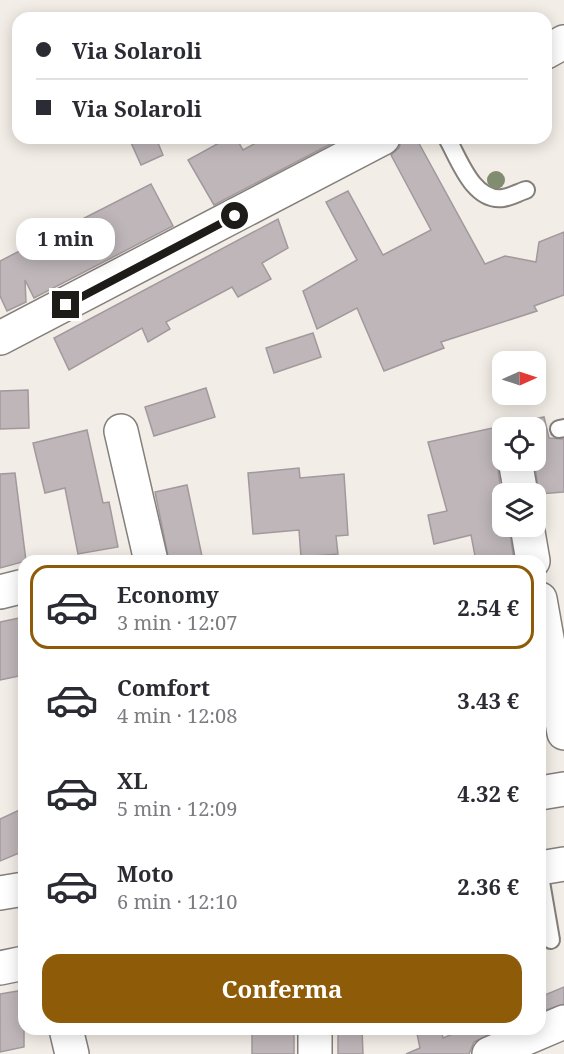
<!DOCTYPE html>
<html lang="it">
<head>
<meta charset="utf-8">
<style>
	:root { --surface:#fff; --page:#f2f2f3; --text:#2b2b33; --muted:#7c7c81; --line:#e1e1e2; --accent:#8e5c09 }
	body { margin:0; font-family:"Noto Serif",serif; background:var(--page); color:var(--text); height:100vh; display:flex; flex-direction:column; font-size:22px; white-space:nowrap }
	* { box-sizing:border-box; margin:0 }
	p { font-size:20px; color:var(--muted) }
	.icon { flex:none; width:33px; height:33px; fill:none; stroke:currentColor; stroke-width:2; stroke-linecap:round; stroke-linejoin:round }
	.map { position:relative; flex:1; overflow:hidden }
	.drawer { position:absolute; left:18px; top:555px; width:528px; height:480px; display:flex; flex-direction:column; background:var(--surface); border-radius:18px; box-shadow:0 3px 15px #0003 }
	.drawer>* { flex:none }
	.top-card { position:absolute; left:12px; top:12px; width:540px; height:132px; border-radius:18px; box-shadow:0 3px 15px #0003; display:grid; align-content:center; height:132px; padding:0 24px; background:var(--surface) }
	.needle { width:39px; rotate:87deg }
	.buttons { position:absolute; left:492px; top:351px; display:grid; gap:12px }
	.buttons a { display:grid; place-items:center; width:54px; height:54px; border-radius:12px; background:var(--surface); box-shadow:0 3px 15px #0003; font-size:30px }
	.end { position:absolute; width:27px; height:27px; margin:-14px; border:8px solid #1d1c19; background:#fff; box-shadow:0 0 0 3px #fff }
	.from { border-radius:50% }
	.bubble { position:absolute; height:42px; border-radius:18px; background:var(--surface); box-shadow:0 3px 15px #0003; font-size:20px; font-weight:700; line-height:42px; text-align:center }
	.top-card b { display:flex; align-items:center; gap:21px; height:57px; font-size:22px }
	.top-card b+b { border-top:2px solid var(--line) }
	.top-card i { width:15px; height:15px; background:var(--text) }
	ul { padding:10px 0 0; list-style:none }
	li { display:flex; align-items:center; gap:18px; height:84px; margin:0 12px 9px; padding:0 12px; border:3px solid transparent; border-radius:18px }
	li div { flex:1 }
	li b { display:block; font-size:22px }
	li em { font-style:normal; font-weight:700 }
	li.active { border-color:var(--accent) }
	li>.icon { width:54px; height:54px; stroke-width:1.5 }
	.primary-button { display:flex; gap:12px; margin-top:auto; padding:12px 24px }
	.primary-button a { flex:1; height:69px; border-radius:18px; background:var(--accent); color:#fff; font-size:24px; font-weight:700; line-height:69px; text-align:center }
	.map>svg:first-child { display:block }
	.building { fill:#beb6b9; stroke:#a1999d; stroke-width:1.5 }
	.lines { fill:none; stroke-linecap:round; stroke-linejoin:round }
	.service-casing { stroke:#847f7a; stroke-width:20 }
	.minor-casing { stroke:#847f7a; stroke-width:36 }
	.tertiary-casing { stroke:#847f7a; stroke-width:36 }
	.service { stroke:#fff; stroke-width:16 }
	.minor { stroke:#fff; stroke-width:33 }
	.tertiary { stroke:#fff; stroke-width:33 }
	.tree { fill:#808d70 }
	.route { stroke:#1d1c19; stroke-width:8 }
</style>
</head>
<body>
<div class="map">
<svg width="564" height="1054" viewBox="0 0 564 1054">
	<rect width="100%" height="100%" fill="#f2ede6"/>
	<!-- building -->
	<g class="building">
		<path d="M129,138H156L163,155L141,165Z"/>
		<path d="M228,138H236L243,150L265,138H342L214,205L188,160Z"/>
		<path d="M402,138H416L485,264L505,256L536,262L539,242L564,232V295L534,306L537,311L441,342L444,348L384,371L357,308L317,329L303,291L357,260L326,202L348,191L383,255L431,230L391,155L399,148Z"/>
		<path d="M151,184L173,226L34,298L25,280L26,302L7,311L0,296V261Z"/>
		<path d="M278,219L288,248L262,263L271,279L238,297L232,287L166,322L170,329L148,342L142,328L69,370L54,338Z"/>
		<path d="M313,333L321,357L274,373L266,348Z"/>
		<path d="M206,388L215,417L154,436L145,407Z"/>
		<path d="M28,390L29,428L0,429V391Z"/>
		<path d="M544,417L549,438L564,439V492L539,494L534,460L536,428H502V446L497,454V463L502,497V526H509L514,561H476L471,535L434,544L428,515L447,511L428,442Z"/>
		<path d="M87,430L103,503L109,502L118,547L78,554L65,488L45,493L33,443Z"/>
		<path d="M299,468L300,478L344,474L348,535L336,536L338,554L301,557L299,530L253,534L248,473Z"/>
		<path d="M15,473L26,561L0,568V474Z"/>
		<path d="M187,485L203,561H169L155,492Z"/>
		<path d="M24,617V675L0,680V622Z"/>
		<path d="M24,808V851L0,861V819Z"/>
		<path d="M564,987V1004L540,1012V997Z"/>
		<path d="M24,990V1047L0,1052V994Z"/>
		<rect x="252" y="1029" width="42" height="25"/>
		<path d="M338,1029H362L363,1054H338Z"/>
		<path d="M416,1029H441L443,1038L465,1029H500L474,1042L469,1054H406L420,1048Z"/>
	</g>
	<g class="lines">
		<!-- service casing -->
		<g class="service-casing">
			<g id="service">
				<path d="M447,138C459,159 473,202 503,198C511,197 519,192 526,190"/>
				<path d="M559,429L564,428"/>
				<path d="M540,876L551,940"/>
			</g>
		</g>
		<!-- minor casing -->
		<g class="minor-casing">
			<g id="minor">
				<path d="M546,52L564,42"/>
				<path d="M0,338L383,138"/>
				<path d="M121,431L151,561"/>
				<path d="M515,460L521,494"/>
				<path d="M527,526L533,561"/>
				<path d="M0,592L24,586"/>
				<path d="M540,599L564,733"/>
				<path d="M66,1029L72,1054"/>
				<path d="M315,1029V1054"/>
				<path d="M489,1054L564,1022"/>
			</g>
		</g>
		<!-- tertiary casing -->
		<g class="tertiary-casing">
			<g id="tertiary">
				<path d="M540,793L564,789"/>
				<path d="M540,868L564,864"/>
				<path d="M0,893L24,889"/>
				<path d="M0,968L24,963"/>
			</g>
		</g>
		<!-- service -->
		<use href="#service" class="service"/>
		<!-- minor -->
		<use href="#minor" class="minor"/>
		<!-- tertiary -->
		<use href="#tertiary" class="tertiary"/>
	</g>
	<!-- trees -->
	<circle class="tree" cx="496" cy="180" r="9"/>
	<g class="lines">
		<!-- route -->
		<path class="route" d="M66,305L235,216"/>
	</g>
</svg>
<div class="buttons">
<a><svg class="needle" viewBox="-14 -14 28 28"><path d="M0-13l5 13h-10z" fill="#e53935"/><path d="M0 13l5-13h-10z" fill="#7c7c81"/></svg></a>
<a><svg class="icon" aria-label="locate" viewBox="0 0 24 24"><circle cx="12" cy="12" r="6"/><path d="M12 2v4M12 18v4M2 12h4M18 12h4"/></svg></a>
<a><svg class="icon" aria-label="layers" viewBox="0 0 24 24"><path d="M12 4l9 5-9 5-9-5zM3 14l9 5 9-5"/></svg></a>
</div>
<i class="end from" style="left:235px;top:216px"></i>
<i class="end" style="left:66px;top:305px"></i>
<div class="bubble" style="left:16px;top:218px;width:99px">1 min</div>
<div class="top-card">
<b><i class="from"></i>Via Solaroli</b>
<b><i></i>Via Solaroli</b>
</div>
<section class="drawer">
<ul>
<li class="active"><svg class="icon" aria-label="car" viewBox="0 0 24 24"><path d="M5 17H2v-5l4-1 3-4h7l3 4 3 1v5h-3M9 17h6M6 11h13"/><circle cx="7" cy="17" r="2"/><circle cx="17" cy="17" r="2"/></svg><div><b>Economy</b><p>3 min · 12:07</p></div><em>2.54 €</em></li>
<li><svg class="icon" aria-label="car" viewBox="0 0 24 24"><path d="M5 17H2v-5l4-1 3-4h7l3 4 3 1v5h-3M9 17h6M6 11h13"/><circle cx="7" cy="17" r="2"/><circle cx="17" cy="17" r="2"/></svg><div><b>Comfort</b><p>4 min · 12:08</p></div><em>3.43 €</em></li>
<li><svg class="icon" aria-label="car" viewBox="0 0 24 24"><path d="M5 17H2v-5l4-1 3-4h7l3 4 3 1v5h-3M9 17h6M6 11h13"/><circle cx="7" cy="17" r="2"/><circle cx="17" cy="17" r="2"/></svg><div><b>XL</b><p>5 min · 12:09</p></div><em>4.32 €</em></li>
<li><svg class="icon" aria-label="car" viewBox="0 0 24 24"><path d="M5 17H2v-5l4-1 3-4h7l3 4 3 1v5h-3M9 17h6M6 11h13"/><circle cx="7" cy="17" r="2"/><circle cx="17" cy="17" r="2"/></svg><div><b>Moto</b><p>6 min · 12:10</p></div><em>2.36 €</em></li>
</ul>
<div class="primary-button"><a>Conferma</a></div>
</section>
</div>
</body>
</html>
